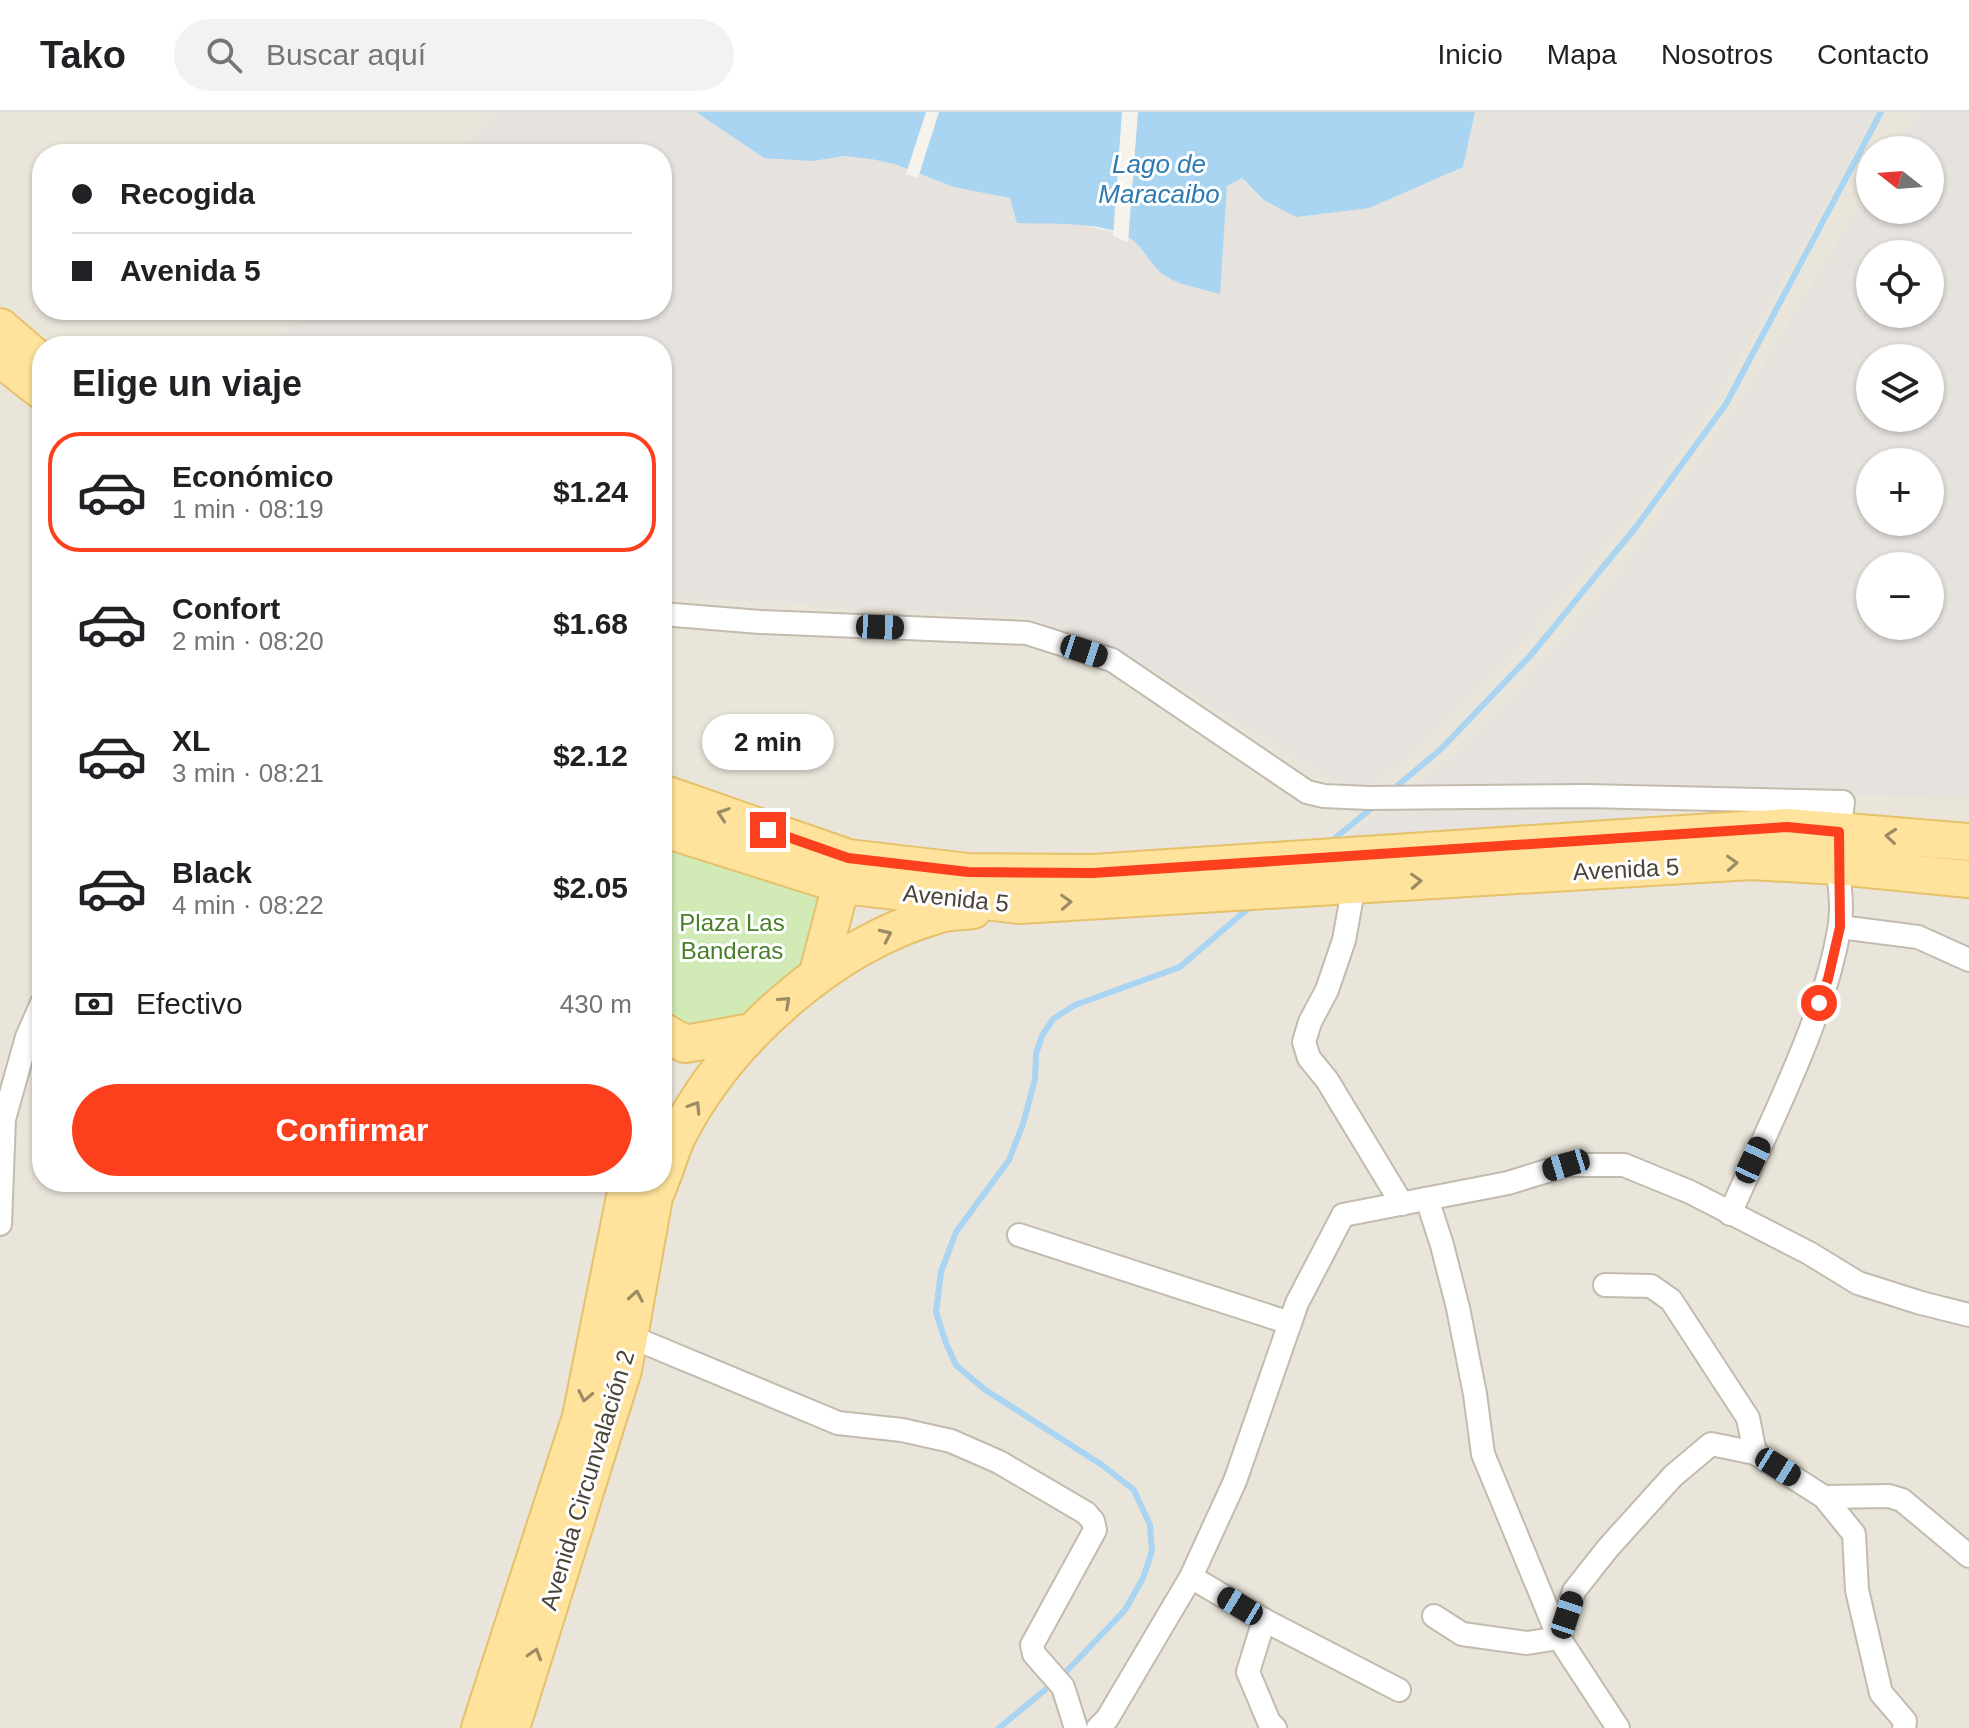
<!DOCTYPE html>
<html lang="es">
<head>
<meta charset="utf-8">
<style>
	:root { --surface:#fff; --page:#f2f2f2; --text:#202124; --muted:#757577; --line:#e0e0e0; --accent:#fc3f1d }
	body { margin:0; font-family:Helvetica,sans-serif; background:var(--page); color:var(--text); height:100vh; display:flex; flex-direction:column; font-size:30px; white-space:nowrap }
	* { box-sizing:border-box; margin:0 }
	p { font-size:26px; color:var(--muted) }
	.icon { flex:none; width:44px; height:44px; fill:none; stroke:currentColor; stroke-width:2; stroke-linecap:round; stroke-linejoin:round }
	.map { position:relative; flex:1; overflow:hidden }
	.details { position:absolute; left:32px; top:224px; width:640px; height:856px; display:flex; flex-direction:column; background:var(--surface); border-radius:32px; box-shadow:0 2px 6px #0004 }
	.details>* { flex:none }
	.guide { position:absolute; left:32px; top:32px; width:640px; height:176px; border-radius:32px; box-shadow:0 2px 6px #0004; display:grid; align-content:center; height:176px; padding:0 40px; background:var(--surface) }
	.needle { width:52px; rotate:287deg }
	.buttons { position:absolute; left:1856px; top:24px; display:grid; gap:16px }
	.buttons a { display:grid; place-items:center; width:88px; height:88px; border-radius:50%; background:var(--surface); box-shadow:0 2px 6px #0004; font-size:40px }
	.end { position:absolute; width:36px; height:36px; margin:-18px; border:10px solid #fc3f1d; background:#fff; box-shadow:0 0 0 4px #fff }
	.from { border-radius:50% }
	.bubble { position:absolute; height:56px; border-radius:28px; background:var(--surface); box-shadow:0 2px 6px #0004; font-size:26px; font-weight:700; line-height:56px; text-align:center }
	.car { position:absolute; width:24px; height:48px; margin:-24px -12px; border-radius:10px; box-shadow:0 0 6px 2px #0007; background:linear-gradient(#222 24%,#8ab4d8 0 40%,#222 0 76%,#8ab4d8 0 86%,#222 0) }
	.guide b { display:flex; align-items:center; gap:28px; height:76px; font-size:30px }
	.guide b+b { border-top:2px solid var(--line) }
	.guide i { width:20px; height:20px; background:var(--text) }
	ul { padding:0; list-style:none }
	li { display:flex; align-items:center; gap:24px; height:120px; margin:0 16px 12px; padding:0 24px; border:4px solid transparent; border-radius:32px }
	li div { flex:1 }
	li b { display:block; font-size:30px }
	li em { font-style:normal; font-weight:700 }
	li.selected { border-color:var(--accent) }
	li>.icon { width:72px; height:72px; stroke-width:1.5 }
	h2 { padding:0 40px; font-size:36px; line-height:96px }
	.pay { display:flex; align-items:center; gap:20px; height:88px; padding:0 40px; font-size:30px }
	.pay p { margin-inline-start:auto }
	.primary-button { display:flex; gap:16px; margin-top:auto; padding:16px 40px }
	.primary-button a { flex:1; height:92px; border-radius:48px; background:var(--accent); color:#fff; font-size:32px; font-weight:700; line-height:92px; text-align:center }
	header { display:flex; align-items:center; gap:48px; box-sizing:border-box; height:112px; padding:0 40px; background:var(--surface); border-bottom:2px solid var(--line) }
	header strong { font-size:38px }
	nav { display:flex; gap:44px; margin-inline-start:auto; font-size:28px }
	.search { width:560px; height:72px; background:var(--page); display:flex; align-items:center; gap:20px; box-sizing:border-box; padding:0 28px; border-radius:44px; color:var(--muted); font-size:30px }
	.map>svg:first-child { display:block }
	.residential { fill:#eae5da; fill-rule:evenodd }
	.industrial { fill:#e6e2dd; fill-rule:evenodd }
	.green { fill:#d2eab5 }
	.water { fill:#a9d4f2 }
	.pier { fill:#f6f3ec }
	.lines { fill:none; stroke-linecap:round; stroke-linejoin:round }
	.stream { stroke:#a9d4f2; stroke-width:6 }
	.minor-casing { stroke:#c2bbae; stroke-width:26 }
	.primary-casing { stroke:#e6c16a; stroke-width:40 }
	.minor { stroke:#fff; stroke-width:22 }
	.primary { stroke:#ffe39c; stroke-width:36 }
	.oneway { stroke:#9c8c66 }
	.route { stroke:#fc3f1d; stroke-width:10 }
	.labels { text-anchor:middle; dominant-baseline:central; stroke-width:6; stroke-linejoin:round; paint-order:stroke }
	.street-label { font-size:24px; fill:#4b4439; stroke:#fff }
	.park-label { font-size:24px; fill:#4a7f2a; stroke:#fff }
	.water-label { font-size:26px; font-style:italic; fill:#2e7ab2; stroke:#fff }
</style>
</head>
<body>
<header>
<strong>Tako</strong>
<div class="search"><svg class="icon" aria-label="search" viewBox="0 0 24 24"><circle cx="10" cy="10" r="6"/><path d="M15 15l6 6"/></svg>Buscar aquí</div>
<nav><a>Inicio</a><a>Mapa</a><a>Nosotros</a><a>Contacto</a></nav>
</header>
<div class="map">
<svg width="1969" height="1616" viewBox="0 0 1969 1616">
	<rect width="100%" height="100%" fill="#f6f3ec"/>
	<!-- residential -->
	<path class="residential" d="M0,0H696L764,46L843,44L1011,86L1143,137L1166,165L1220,182L1227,74L1463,55L1475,0H1969V1616H0ZM1870,38H1930V98H1870ZM42,42H662V198H42ZM1870,142H1930V202H1870ZM42,234H662V1070H42ZM1870,246H1930V306H1870ZM1870,350H1930V410H1870ZM1870,454H1930V514H1870Z"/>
	<!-- industrial -->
	<g class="industrial">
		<path d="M497,0H696L764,46L813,49L843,44L871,47L894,52L954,75L1011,86L1091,115L1114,120L1128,125L1143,137L1166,165L1220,182L1227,74L1241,66L1264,88L1463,55L1475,0H1877L1715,288L1636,399L1518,533L1443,612L1374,672L1344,673L1122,540L1028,505L662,484V234H273L308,198H662V42H457Z"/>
		<path d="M1920,0H1969V685L1766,683L1546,718L1349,725L1439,656L1498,602L1623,458L1761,258L1870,77V98H1930V38H1894ZM1870,142H1930V202H1870ZM1870,246H1930V306H1870ZM1870,350H1930V410H1870ZM1870,454H1930V514H1870Z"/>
	</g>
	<!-- green -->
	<path class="green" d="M662,730L829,781L805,852L760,891L726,912L678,916L662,907Z"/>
	<!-- water -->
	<path class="water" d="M696,0H1475L1463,55L1369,96L1296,105L1264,88L1242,66L1227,74L1220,182C1204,177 1181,174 1167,165C1151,156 1144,134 1128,125C1097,108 1051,113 1017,111L1010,86L954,75L894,52L871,47L843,44L813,49L764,46Z"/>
	<!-- pier -->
	<g class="pier">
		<path d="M926,0H939L918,66L906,62Z"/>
		<path d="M1122,0H1138L1128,130L1113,124Z"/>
	</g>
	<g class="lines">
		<!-- stream -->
		<g class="stream">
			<path d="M1396,675L1441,637L1530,544L1636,415L1726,292L1881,0"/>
			<path d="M1329,731L1373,695"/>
			<path d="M1063,1563L1125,1498L1143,1466L1152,1439L1150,1413L1134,1378L1102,1353L984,1277L956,1253L946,1231L936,1200L941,1160L956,1120L1009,1048L1023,1012L1035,967L1036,942L1042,924L1053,907L1075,893L1180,855L1252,793"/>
			<path d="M999,1616L1045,1578"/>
		</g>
		<!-- minor casing -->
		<g class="minor-casing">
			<g id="minor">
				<path d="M662,502L760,510L1027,521L1112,548L1307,680L1324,684L1369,686L1586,684L1843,690C1840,712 1837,735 1838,757C1840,777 1843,797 1839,818C1823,911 1768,1014 1730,1102"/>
				<path d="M1354,773L1344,828L1327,878L1310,910L1304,930L1309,946L1327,968L1402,1092"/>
				<path d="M1840,815L1918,825L1969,848"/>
				<path d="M1427,1087L1442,1133L1458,1196L1475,1282L1483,1342L1559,1526L1618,1616"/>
				<path d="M0,1112L4,1007L27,925L42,891"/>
				<path d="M1019,1123L1290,1211"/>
				<path d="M1605,1173L1651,1174L1671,1188L1748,1306L1755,1341"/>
				<path d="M629,1224L838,1311L902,1318L951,1329L999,1350L1086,1401L1093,1409L1095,1418L1032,1533L1034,1542L1063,1575L1076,1616"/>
				<path d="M1824,1385L1889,1384L1902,1388L1969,1444"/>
				<path d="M1191,1465L1264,1508L1248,1560L1269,1610L1275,1616"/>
				<path d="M1434,1504L1462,1522L1527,1531L1559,1526L1574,1479L1608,1436L1673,1364L1711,1332L1755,1341L1824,1385L1854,1422L1857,1478L1881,1581L1905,1609L1904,1616"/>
				<path d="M1264,1508L1399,1578"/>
				<path d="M1098,1616L1107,1607L1191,1465L1235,1369L1297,1191L1343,1103L1508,1071L1566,1053H1624L1690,1080L1809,1141L1858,1171L1921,1191L1969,1203"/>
			</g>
		</g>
		<!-- primary casing -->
		<g class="primary-casing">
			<g id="primary">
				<path d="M0,215L42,251"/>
				<path d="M0,246L42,279"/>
				<path d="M662,681L848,746L968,760L1093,761L1787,715L1969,730"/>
				<path d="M662,716L842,773L1020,793L1751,749L1838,754L1969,767"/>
				<path d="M818,861L847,750"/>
				<path d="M662,919L685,932L752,920"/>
				<path d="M662,1065C668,1050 672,1033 680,1019C730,924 833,833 937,803C948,799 961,800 973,798"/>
				<path d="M480,1616L581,1305L628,1070"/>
				<path d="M511,1616L623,1258L654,1085L660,1070"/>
			</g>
		</g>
		<!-- minor -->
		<use href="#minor" class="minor"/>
		<!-- primary -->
		<use href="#primary" class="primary"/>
	</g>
	<!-- one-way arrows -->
	<defs><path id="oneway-chevron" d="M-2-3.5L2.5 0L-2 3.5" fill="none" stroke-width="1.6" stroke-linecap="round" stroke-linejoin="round" transform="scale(2)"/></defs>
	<g class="oneway">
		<use href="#oneway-chevron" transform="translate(723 702) rotate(-161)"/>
		<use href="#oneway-chevron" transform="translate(1891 724) rotate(-175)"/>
		<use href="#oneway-chevron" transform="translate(1732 751) rotate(-3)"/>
		<use href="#oneway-chevron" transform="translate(1416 769) rotate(-3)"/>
		<use href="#oneway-chevron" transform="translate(1066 790) rotate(-3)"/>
		<use href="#oneway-chevron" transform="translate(886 823) rotate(-25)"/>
		<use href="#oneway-chevron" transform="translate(785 890) rotate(-42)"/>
		<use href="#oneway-chevron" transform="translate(695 995) rotate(-57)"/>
		<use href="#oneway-chevron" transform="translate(636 1184) rotate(-80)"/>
		<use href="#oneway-chevron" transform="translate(585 1284) rotate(102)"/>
		<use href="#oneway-chevron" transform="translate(535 1542) rotate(-73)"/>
	</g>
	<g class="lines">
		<!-- route -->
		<path class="route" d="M768,718L848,746L968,760L1093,761L1787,715L1839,720L1840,815L1828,867L1819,891"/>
	</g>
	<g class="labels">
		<!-- street labels -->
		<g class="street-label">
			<text transform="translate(1626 757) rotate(-3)">Avenida 5</text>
			<text transform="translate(956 786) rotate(6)">Avenida 5</text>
			<text transform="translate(587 1368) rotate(-73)">Avenida Circunvalación 2</text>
		</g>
		<!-- park labels -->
		<g class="park-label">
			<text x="732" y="810">Plaza Las<tspan x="732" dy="28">Banderas</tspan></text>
		</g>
		<!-- water labels -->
		<g class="water-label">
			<text x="1159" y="52">Lago de<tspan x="1159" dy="30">Maracaibo</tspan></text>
		</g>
	</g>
</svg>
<div class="buttons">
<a><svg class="needle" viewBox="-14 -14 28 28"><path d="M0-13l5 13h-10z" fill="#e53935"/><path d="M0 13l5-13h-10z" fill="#757577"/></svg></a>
<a><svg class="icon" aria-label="locate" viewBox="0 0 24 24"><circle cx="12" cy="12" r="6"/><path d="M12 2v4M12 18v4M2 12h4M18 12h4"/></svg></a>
<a><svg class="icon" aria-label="layers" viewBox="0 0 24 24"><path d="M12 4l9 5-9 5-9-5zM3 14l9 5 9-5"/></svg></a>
<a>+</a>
<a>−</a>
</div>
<i class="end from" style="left:1819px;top:891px"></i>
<i class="end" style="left:768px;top:718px"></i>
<div class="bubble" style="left:702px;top:602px;width:132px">2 min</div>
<i class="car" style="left:880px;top:515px;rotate:92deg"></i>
<i class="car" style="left:1084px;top:539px;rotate:108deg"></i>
<i class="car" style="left:1753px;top:1048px;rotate:25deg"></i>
<i class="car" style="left:1566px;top:1053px;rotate:253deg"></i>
<i class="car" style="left:1778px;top:1355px;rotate:122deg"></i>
<i class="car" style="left:1240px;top:1494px;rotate:301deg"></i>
<i class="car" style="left:1567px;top:1503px;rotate:18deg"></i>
<div class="guide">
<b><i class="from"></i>Recogida</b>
<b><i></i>Avenida 5</b>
</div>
<section class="details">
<h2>Elige un viaje</h2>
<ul>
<li class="selected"><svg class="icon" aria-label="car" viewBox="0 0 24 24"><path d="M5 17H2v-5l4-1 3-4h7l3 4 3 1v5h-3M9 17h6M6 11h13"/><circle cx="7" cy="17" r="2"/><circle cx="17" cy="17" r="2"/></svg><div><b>Económico</b><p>1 min · 08:19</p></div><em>$1.24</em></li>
<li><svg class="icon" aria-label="car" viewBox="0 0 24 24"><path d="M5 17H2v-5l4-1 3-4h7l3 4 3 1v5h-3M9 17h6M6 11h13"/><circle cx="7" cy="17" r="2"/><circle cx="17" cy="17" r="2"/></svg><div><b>Confort</b><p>2 min · 08:20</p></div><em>$1.68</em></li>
<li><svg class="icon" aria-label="car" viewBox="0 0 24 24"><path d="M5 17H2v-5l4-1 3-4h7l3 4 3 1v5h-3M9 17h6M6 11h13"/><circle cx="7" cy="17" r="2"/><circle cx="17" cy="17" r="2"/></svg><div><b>XL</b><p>3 min · 08:21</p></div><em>$2.12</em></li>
<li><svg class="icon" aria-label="car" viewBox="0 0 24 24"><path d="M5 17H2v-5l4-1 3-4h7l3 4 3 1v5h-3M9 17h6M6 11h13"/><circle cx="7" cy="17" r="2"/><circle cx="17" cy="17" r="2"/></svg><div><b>Black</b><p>4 min · 08:22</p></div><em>$2.05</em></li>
</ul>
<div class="pay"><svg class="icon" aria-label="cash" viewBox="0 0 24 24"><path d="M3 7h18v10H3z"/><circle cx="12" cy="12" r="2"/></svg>Efectivo<p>430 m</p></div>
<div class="primary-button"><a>Confirmar</a></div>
</section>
</div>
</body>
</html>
